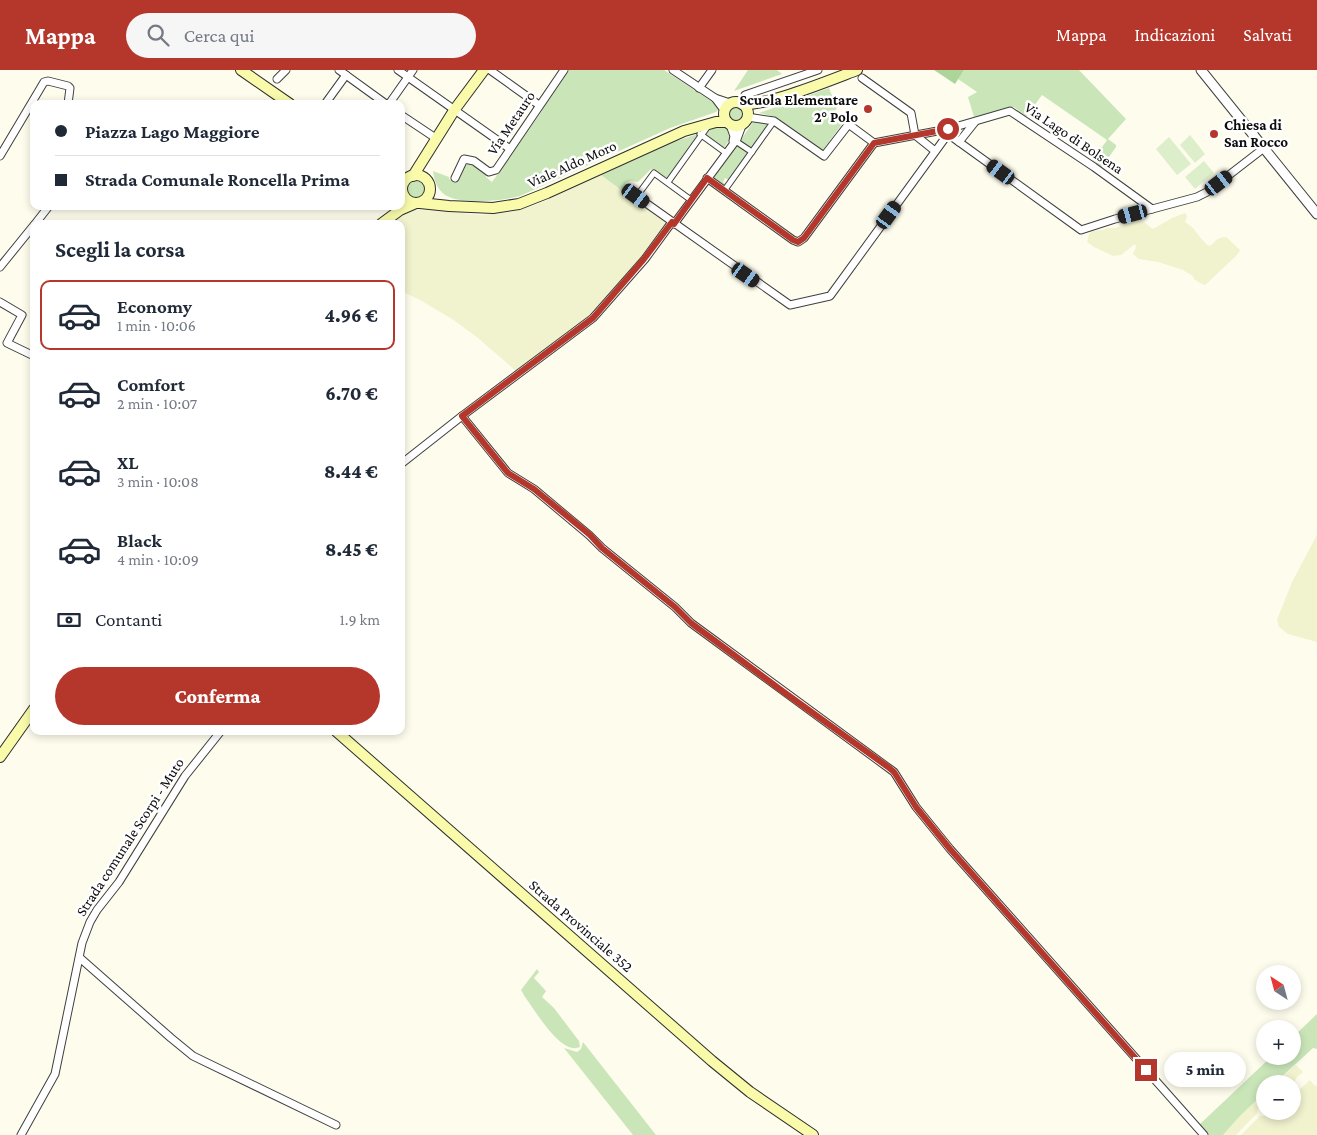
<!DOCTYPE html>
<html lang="it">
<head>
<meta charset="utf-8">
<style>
	:root { --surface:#fff; --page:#f6f6f7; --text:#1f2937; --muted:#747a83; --line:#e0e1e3; --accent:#b5372c }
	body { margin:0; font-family:"Crimson Pro",serif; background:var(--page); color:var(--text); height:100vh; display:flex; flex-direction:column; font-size:19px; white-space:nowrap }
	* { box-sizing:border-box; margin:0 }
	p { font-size:16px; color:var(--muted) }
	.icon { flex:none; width:28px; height:28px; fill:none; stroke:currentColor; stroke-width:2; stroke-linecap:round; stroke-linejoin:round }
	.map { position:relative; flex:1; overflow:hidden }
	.panel { position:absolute; left:30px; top:150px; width:375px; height:515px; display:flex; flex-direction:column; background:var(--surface); border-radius:10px; box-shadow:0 2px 8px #0003 }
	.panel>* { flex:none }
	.guide { position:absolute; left:30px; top:30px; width:375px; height:110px; border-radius:10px; box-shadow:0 2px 8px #0003; display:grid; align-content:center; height:110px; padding:0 25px; background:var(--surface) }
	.needle { width:32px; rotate:324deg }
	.controls { position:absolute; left:1256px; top:895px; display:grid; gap:10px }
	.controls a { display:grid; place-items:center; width:45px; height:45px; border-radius:50%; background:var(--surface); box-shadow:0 2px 8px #0003; font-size:25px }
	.end { position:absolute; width:22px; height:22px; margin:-11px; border:6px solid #b5372c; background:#fff; box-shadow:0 0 0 2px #fff }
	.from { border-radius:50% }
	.bubble { position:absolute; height:35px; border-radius:18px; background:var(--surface); box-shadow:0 2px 8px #0003; font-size:16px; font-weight:800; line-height:35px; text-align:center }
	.car { position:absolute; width:15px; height:30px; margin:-15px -8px; border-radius:6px; box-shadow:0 0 4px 1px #0007; background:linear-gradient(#222 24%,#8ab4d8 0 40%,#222 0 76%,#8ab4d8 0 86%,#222 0) }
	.guide b { display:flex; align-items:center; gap:18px; height:48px; font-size:19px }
	.guide b+b { border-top:1px solid var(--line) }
	.guide i { width:12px; height:12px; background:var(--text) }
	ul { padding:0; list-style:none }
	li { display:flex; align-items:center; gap:15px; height:70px; margin:0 10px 8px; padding:0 15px; border:2px solid transparent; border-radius:10px }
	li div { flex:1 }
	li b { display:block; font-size:19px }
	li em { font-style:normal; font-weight:800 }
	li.on { border-color:var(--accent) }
	li>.icon { width:45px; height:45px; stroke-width:1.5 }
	h2 { padding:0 25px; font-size:22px; line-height:60px }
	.pay { display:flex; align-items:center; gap:12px; height:55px; padding:0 25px; font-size:19px }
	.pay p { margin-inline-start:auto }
	.primary-button { display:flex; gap:10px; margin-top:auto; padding:10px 25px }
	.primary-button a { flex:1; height:58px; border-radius:30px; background:var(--accent); color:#fff; font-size:20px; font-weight:800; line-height:58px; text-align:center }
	header { display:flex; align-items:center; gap:30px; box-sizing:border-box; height:70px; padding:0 25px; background:var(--accent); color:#fff }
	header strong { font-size:24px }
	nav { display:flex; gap:28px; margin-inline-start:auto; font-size:18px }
	.search { width:350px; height:45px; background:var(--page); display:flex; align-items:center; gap:12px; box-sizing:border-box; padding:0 18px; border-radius:28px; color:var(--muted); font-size:19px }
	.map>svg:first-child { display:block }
	.farmland { fill:#f1f2ce }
	.green { fill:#cae6b9 }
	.forest { fill:#acd699 }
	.pitch { fill:#ddeeca }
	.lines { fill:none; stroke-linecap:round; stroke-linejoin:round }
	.pedestrian-casing { stroke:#3f3f3f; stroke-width:7 }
	.minor-casing { stroke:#3f3f3f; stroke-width:9 }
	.tertiary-casing { stroke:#3f3f3f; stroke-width:11 }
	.secondary-casing { stroke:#2e2e2e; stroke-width:12 }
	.pedestrian { stroke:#fff; stroke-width:5 }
	.minor { stroke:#fff; stroke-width:7 }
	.tertiary { stroke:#fff; stroke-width:9 }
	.secondary { stroke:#f9fbab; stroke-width:10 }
	.route { stroke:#b5372c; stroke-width:6 }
	.poi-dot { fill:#b5372c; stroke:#fff; stroke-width:2 }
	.labels { text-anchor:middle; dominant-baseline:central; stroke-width:5; stroke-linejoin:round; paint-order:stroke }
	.poi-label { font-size:15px; font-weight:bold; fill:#0c0c0c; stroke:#fff; text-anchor:end }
	.street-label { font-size:15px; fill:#0c0c0c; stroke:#fff }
</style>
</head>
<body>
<header>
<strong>Mappa</strong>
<div class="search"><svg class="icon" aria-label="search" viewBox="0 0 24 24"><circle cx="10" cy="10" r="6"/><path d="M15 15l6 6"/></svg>Cerca qui</div>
<nav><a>Mappa</a><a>Indicazioni</a><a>Salvati</a></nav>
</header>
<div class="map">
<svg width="1317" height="1065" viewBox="0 0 1317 1065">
	<rect width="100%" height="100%" fill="#fefded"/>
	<!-- farmland -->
	<g class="farmland">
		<path d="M601,105L666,152L665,157L632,200L586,251L522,298L516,301L478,268L452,249L420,230L401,221V154H389L405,143L414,140L430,139L480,145L516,141L538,134Z"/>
		<path d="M1185,143L1187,146L1185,152L1193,158L1199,166L1207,175L1210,176L1219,168L1226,167L1240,180L1237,185L1205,215L1200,213L1194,209L1193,206L1183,200L1158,192L1139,189L1133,184L1136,177L1135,174L1121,185L1113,186L1094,177L1087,172L1089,164L1092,161L1102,160L1107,158H1115L1137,150L1144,152L1153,159L1172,148Z"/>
		<path d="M1317,465V572L1288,564L1279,557L1277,550L1292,512Z"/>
		<path d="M1296,995L1303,1002L1296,1008L1294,1015L1293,1016L1292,1014H1274Z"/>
		<path d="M1310,1010L1315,1016L1317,1015V1065H1241L1260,1046H1264L1269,1041H1292L1293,1019L1297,1022Z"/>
		<path d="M1265,1022V1036H1259L1257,1043L1236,1065H1223L1239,1047Z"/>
	</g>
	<!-- green -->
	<g class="green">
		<path d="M569,0H664L711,31L716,35L718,40L716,42L670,58L520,126C503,131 460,135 445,125C437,119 434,110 433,101L449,107V109L458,112L465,96L469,93L487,104L486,107L492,112L542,41L541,40Z"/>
		<path d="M748,0H777L782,4L734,21Z"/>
		<path d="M964,0H1079L1126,49L1108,69L1116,75V77L1100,100L1091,93L1107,70L1042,25L1026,47L1014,37L974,47L968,27L977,22L958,9Z"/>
		<path d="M829,18L837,38L835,41L850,52L842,54L823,80L776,47L759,43Z"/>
		<circle cx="735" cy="43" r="7"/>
		<path d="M753,52L771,54L752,80L740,71Z"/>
		<path d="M722,55L726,57L731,68L723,79L703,65L706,62Z"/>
		<path d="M698,64L699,66L667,110L651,99L638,112L630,111L626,113L624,119L628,125L601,105L673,72Z"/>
		<path d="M737,74L750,83L730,111L725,108L723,112L725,114H723L715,108L714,106Z"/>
		<circle cx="416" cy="120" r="9"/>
		<path d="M537,899L539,902L534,908L546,921L542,927L554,938L579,971L580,977C561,986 535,940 525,927L521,920Z"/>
		<path d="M1317,944V979L1313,978L1274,1014H1265V1022L1239,1047L1223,1065H1207L1199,1055L1272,986H1292L1293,967Z"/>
		<path d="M583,972L656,1065H633L564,978L577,982L581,979Z"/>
	</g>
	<!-- forest -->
	<path class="forest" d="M934,0H964L955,14Z"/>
	<!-- pitch -->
	<g class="pitch">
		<path d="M1190,65L1205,84L1195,93L1180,75Z"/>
		<path d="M1169,67L1191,94L1177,105L1156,79Z"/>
		<path d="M1204,91L1214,103L1195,119L1185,107Z"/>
	</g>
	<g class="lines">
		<!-- pedestrian casing -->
		<g class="pedestrian-casing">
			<g id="pedestrian">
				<path d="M700,64L726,83"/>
				<path d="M734,70L752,82"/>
				<path d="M668,112L708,56"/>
				<path d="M724,121L774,51"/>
				<path d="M637,126L654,103L691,130"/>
			</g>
		</g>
		<!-- minor casing -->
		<g class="minor-casing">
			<g id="minor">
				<path d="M339,0L386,34"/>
				<path d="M398,0L510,79"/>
				<path d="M490,0L539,35"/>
				<path d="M673,0L715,28L730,33"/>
				<path d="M862,8L911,43L915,65"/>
				<path d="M277,9L286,0"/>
				<path d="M699,18L712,0"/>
				<path d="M745,25L818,0"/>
				<path d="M715,28L724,40"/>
				<path d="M325,34L346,5"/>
				<path d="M389,34L413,0"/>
				<path d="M401,45L437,69"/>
				<path d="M747,47L774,51L824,86L848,55L851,56L874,73"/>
				<path d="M730,55L734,66L733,71"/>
				<path d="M948,64L1081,160L1115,149L1197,127L1207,122L1264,78"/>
				<path d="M915,65L935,81"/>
				<path d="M959,72L975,52"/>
				<path d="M874,73L948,59L1010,41L1094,97L1152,139"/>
				<path d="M0,86L44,12L48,11L68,16L70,18L68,34"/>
				<path d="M455,108L464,89L474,91L489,102L496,100L564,0"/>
				<path d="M707,108L793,170L798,172L804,168L874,73"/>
				<path d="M629,121L790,235L830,226L948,64V59"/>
				<path d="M35,154L49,136"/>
				<path d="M674,154L737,69L743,53"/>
				<path d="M0,197L34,155"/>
				<path d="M0,232L22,245L7,273L34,286"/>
				<path d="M462,346L508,403L534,419L589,465L602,478L675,537L691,553L894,702L916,737L950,779L1204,1065"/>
				<path d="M401,394L462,346L593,248L645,189L672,152"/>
				<path d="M80,888L171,968L193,986L336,1055"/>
				<path d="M21,1065L55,1004L82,873L90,852L97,840L119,812L185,706L221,661"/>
			</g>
		</g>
		<!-- tertiary casing -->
		<g class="tertiary-casing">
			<path id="tertiary" d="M1201,0L1317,144"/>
		</g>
		<!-- secondary casing -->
		<g class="secondary-casing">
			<g id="secondary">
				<path d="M241,0L290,34"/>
				<circle cx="736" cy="44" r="12"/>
				<path d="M742,34C765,37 833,9 857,0"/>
				<circle cx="416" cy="119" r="14"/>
				<path d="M413,106L455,39L484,0"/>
				<path d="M420,133L449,136L493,138L519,134L547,123L684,61L716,52H727"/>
				<path d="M381,154L400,140L416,133"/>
				<path d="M336,661L712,991L750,1022L813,1065"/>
				<path d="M0,687L34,639"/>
			</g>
		</g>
		<!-- pedestrian -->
		<use href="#pedestrian" class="pedestrian"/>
		<!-- minor -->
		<use href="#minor" class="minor"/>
		<!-- tertiary -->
		<use href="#tertiary" class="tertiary"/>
		<!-- secondary -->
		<use href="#secondary" class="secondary"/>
	</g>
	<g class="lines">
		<!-- route -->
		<path class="route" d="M948,59L874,73L804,168L798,172L793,170L707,108L674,154L672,152L644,189L593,248L462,346L508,403L534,419L590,465L602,478L675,537L691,553L781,620L888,697L894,702L916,737L950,779L1146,1000"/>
	</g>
	<!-- markers -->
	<g class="poi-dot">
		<circle cx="868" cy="39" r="5"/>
		<circle cx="1214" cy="64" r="5"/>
	</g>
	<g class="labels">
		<!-- poi labels -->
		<g class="poi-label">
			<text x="858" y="30">Scuola Elementare<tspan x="858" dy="17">2° Polo</tspan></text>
			<text x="1224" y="55" text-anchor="start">Chiesa di<tspan x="1224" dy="17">San Rocco</tspan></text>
		</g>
		<!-- street labels -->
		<g class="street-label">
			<text transform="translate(511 53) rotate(-56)">Via Metauro</text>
			<text transform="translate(1074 68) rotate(34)">Via Lago di Bolsena</text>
			<text transform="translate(572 94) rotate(-24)">Viale Aldo Moro</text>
			<text transform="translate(130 767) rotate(-57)">Strada comunale Scorpi - Muto</text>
			<text transform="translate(581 856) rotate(41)">Strada Provinciale 352</text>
		</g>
	</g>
</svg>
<div class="controls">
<a><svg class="needle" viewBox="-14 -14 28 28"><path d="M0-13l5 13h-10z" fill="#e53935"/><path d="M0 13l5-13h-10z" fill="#747a83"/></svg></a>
<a>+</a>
<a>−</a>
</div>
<i class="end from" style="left:948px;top:59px"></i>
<i class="end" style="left:1146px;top:1000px"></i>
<div class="bubble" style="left:1164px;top:982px;width:82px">5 min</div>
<i class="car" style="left:1001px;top:102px;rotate:306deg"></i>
<i class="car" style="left:1219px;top:113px;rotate:53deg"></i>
<i class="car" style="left:636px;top:126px;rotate:126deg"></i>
<i class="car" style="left:1133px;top:144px;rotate:255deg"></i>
<i class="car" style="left:889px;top:145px;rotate:36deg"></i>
<i class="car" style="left:746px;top:205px;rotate:125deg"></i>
<div class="guide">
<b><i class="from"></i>Piazza Lago Maggiore</b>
<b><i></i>Strada Comunale Roncella Prima</b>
</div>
<section class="panel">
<h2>Scegli la corsa</h2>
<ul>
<li class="on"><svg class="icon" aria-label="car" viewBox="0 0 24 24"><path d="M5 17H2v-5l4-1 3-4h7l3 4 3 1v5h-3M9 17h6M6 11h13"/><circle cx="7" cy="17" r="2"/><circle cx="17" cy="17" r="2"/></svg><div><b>Economy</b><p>1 min · 10:06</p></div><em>4.96 €</em></li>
<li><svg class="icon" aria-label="car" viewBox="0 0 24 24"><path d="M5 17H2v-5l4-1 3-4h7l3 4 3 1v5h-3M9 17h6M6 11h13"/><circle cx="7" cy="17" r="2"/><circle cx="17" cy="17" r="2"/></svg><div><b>Comfort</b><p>2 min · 10:07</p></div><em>6.70 €</em></li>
<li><svg class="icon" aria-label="car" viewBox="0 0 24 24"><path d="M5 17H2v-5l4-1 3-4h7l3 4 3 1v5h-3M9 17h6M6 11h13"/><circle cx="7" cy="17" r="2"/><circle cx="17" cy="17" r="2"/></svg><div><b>XL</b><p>3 min · 10:08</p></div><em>8.44 €</em></li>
<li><svg class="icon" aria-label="car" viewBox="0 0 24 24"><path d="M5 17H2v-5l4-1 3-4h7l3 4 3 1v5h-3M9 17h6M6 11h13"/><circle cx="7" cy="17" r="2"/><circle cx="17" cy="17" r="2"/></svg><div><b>Black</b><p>4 min · 10:09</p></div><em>8.45 €</em></li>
</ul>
<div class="pay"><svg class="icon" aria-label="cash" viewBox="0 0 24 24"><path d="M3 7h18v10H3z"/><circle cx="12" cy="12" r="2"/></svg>Contanti<p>1.9 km</p></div>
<div class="primary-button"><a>Conferma</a></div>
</section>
</div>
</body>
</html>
